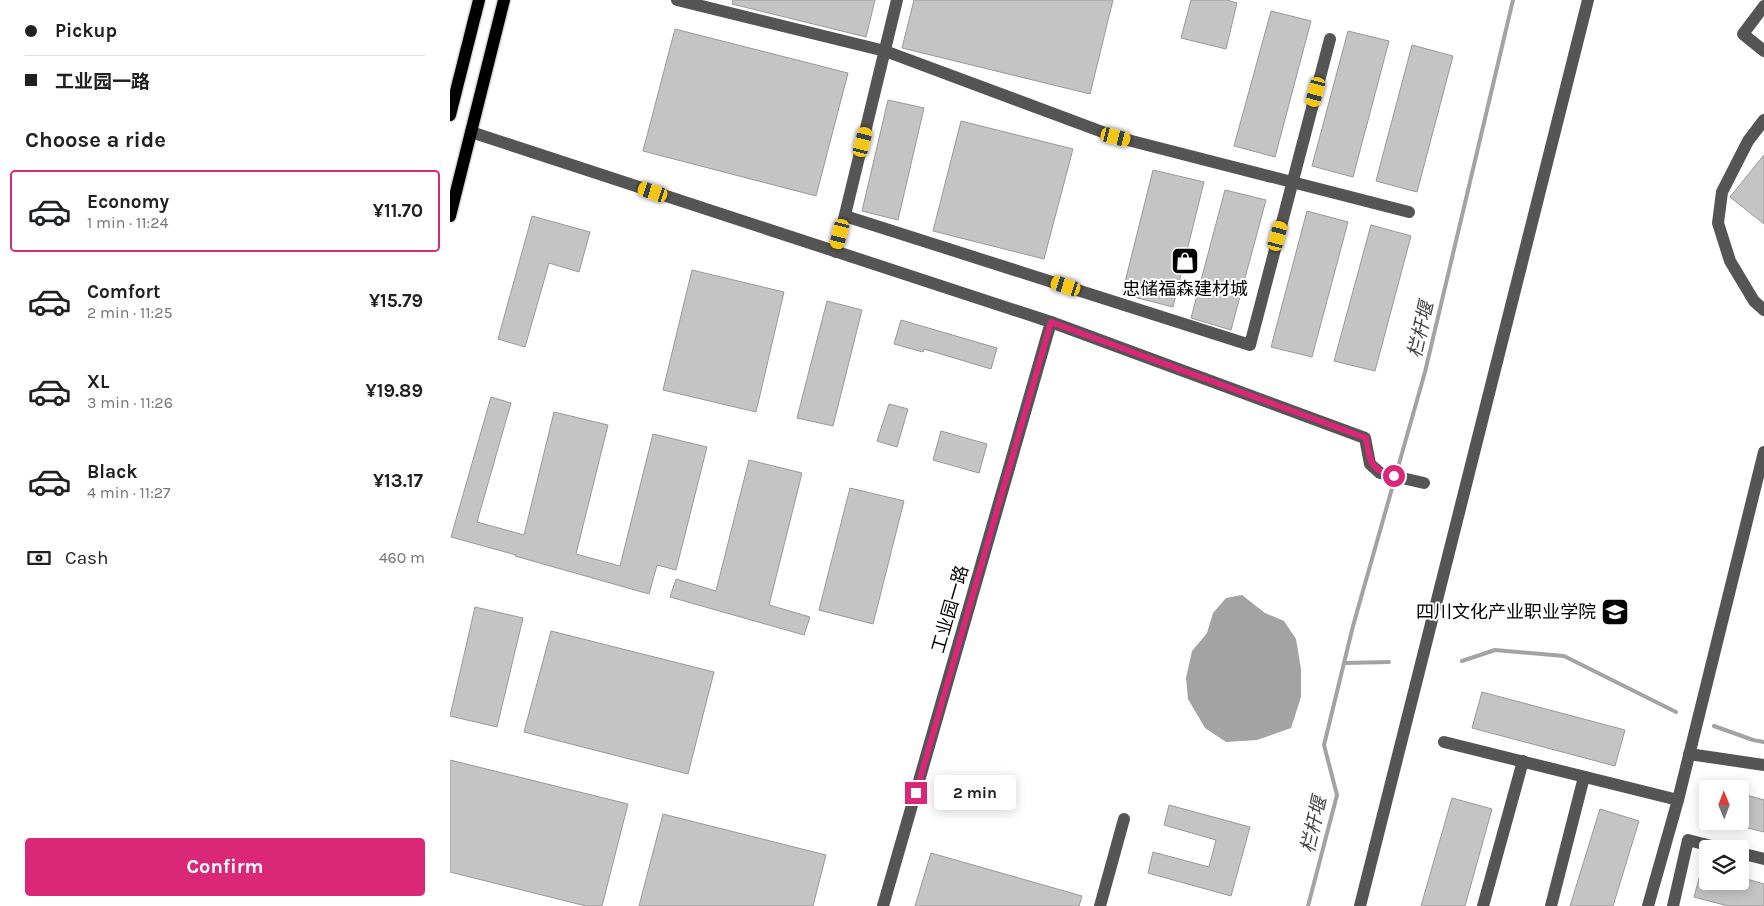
<!DOCTYPE html>
<html lang="en">
<head>
<meta charset="utf-8">
<style>
	:root { --surface:#fff; --page:#f2f2f2; --text:#202124; --muted:#757577; --line:#e0e0e0; --accent:#db2777 }
	body { margin:0; font-family:Karla,"Noto Sans SC",sans-serif; background:var(--page); color:var(--text); height:100vh; display:flex; flex-direction:column; font-size:19px; white-space:nowrap }
	* { box-sizing:border-box; margin:0 }
	p { font-size:16px; color:var(--muted) }
	.icon { flex:none; width:28px; height:28px; fill:none; stroke:currentColor; stroke-width:2; stroke-linecap:round; stroke-linejoin:round }
	.map { position:relative; flex:1; overflow:hidden }
	.sheet { display:flex; flex-direction:column; background:var(--surface); width:450px }
	.sheet>* { flex:none }
	.top-card { display:grid; align-content:center; height:110px; padding:0 25px; background:var(--surface) }
	.needle { width:32px; rotate:359deg }
	.fabs { position:absolute; left:1249px; top:780px; display:grid; gap:10px }
	.fabs a { display:grid; place-items:center; width:50px; height:50px; border-radius:5px; background:var(--surface); box-shadow:0 2px 12px #0003; font-size:25px }
	.end { position:absolute; width:22px; height:22px; margin:-11px; border:6px solid #db2777; background:#fff; box-shadow:0 0 0 2px #fff }
	.from { border-radius:50% }
	.bubble { position:absolute; height:35px; border-radius:5px; background:var(--surface); box-shadow:0 2px 12px #0003; font-size:16px; font-weight:700; line-height:35px; text-align:center }
	.car { position:absolute; width:15px; height:30px; margin:-15px -8px; border-radius:6px; box-shadow:0 0 4px 1px #0007; background:linear-gradient(#f5c518 24%,#345 0 40%,#f5c518 0 76%,#345 0 86%,#f5c518 0) }
	.top-card b { display:flex; align-items:center; gap:18px; height:48px; font-size:19px }
	.top-card b+b { border-top:1px solid var(--line) }
	.top-card i { width:12px; height:12px; background:var(--text) }
	ul { padding:0; list-style:none }
	li { display:flex; align-items:center; gap:15px; height:82px; margin:0 10px 8px; padding:0 15px; border:2px solid transparent; border-radius:5px }
	li div { flex:1 }
	li b { display:block; font-size:19px }
	li em { font-style:normal; font-weight:700 }
	li.on { border-color:var(--accent) }
	li>.icon { width:45px; height:45px; stroke-width:1.5 }
	h2 { padding:0 25px; font-size:22px; line-height:60px }
	.pay { display:flex; align-items:center; gap:12px; height:55px; padding:0 25px; font-size:19px }
	.pay p { margin-inline-start:auto }
	.primary-button { display:flex; gap:10px; margin-top:auto; padding:10px 25px }
	.primary-button a { flex:1; height:58px; border-radius:5px; background:var(--accent); color:#fff; font-size:20px; font-weight:700; line-height:58px; text-align:center }
	main { display:flex; flex:1; min-height:0 }
	.map>svg:first-child { display:block }
	.water { fill:#a3a3a3 }
	.lines { fill:none; stroke-linecap:round; stroke-linejoin:round }
	.stream { stroke:#a3a3a3; stroke-width:4 }
	.building { fill:#c4c4c4; stroke:#999 }
	.major-casing { stroke:#dbdbdb; stroke-width:15 }
	.minor { stroke:#555; stroke-width:12 }
	.major { stroke:#000; stroke-width:12 }
	.route { stroke:#db2777; stroke-width:6 }
	.labels { text-anchor:middle; dominant-baseline:central; stroke-width:4; stroke-linejoin:round; paint-order:stroke }
	.poi-label { font-size:18px; fill:#000; stroke:#fff }
	.street-label { font-size:18px; fill:#000; stroke:#fff }
	.water-label { font-size:19px; font-style:italic; fill:#444; stroke:#fff }
</style>
</head>
<body>
<main>
<section class="sheet">
<div class="top-card">
<b><i class="from"></i>Pickup</b>
<b><i></i>工业园一路</b>
</div>
<h2>Choose a ride</h2>
<ul>
<li class="on"><svg class="icon" aria-label="car" viewBox="0 0 24 24"><path d="M5 17H2v-5l4-1 3-4h7l3 4 3 1v5h-3M9 17h6M6 11h13"/><circle cx="7" cy="17" r="2"/><circle cx="17" cy="17" r="2"/></svg><div><b>Economy</b><p>1 min · 11:24</p></div><em>¥11.70</em></li>
<li><svg class="icon" aria-label="car" viewBox="0 0 24 24"><path d="M5 17H2v-5l4-1 3-4h7l3 4 3 1v5h-3M9 17h6M6 11h13"/><circle cx="7" cy="17" r="2"/><circle cx="17" cy="17" r="2"/></svg><div><b>Comfort</b><p>2 min · 11:25</p></div><em>¥15.79</em></li>
<li><svg class="icon" aria-label="car" viewBox="0 0 24 24"><path d="M5 17H2v-5l4-1 3-4h7l3 4 3 1v5h-3M9 17h6M6 11h13"/><circle cx="7" cy="17" r="2"/><circle cx="17" cy="17" r="2"/></svg><div><b>XL</b><p>3 min · 11:26</p></div><em>¥19.89</em></li>
<li><svg class="icon" aria-label="car" viewBox="0 0 24 24"><path d="M5 17H2v-5l4-1 3-4h7l3 4 3 1v5h-3M9 17h6M6 11h13"/><circle cx="7" cy="17" r="2"/><circle cx="17" cy="17" r="2"/></svg><div><b>Black</b><p>4 min · 11:27</p></div><em>¥13.17</em></li>
</ul>
<div class="pay"><svg class="icon" aria-label="cash" viewBox="0 0 24 24"><path d="M3 7h18v10H3z"/><circle cx="12" cy="12" r="2"/></svg>Cash<p>460 m</p></div>
<div class="primary-button"><a>Confirm</a></div>
</section>
<div class="map">
<svg width="1314" height="906" viewBox="0 0 1314 906">
	<rect width="100%" height="100%" fill="#fff"/>
	<!-- water -->
	<path class="water" d="M792,595L815,613L834,621L846,639L851,669V697L841,728L807,740L776,742L755,728L738,699L736,678L742,651L757,633L763,613L776,598Z"/>
	<g class="lines">
		<!-- stream -->
		<g class="stream">
			<path d="M1012,661L1045,650L1114,656L1226,712"/>
			<path d="M894,663L939,662"/>
			<path d="M1264,726L1303,740L1314,742"/>
			<path d="M858,906L887,795L874,745L903,626L975,372L1063,0"/>
		</g>
	</g>
	<!-- building -->
	<g class="building">
		<path d="M283,0H425L416,37L282,4Z"/>
		<path d="M464,0H663L640,94L452,48Z"/>
		<path d="M741,0H777L787,3L776,49L731,38Z"/>
		<path d="M821,11L861,21L825,157L784,146Z"/>
		<path d="M225,29L398,73L366,196L193,151Z"/>
		<path d="M898,31L939,41L903,177L862,166Z"/>
		<path d="M962,45L1003,56L967,192L926,181Z"/>
		<path d="M438,100L474,108L448,220L412,211Z"/>
		<path d="M511,121L623,149L594,259L483,231Z"/>
		<path d="M1314,155V224L1280,197Z"/>
		<path d="M703,170L754,182L723,307L672,294Z"/>
		<path d="M775,190L816,200L781,330L741,318Z"/>
		<path d="M857,211L898,222L862,357L821,347Z"/>
		<path d="M82,216L140,232L129,272L99,263L75,347L48,339Z"/>
		<path d="M921,225L961,236L925,371L884,361Z"/>
		<path d="M242,270L334,292L306,412L213,390Z"/>
		<path d="M377,301L412,310L383,426L347,418Z"/>
		<path d="M451,320L547,348L541,369L474,349L473,352L444,344Z"/>
		<path d="M41,397L61,403L27,522L74,535L104,412L158,425L126,554L170,566L203,434L257,447L226,570L207,565L199,594L65,556L66,555L1,537Z"/>
		<path d="M439,404L458,409L447,447L427,441Z"/>
		<path d="M491,431L537,444L529,473L483,460Z"/>
		<path d="M299,460L352,473L319,605L360,617L354,635L220,597L226,579L266,591Z"/>
		<path d="M400,488L454,501L423,624L369,610Z"/>
		<path d="M25,607L73,618L47,727L0,716Z"/>
		<path d="M101,631L264,672L238,774L74,732Z"/>
		<path d="M1032,692L1175,730L1165,766L1022,728Z"/>
		<path d="M0,760L178,804L152,906H136L0,872Z"/>
		<path d="M1290,793L1314,800V832L1290,826Z"/>
		<path d="M1002,798L1042,809L1015,906H971Z"/>
		<path d="M719,805L800,827L781,896L698,873L703,852L759,867L766,840L714,825Z"/>
		<path d="M1150,809L1189,821L1163,906H1120Z"/>
		<path d="M213,814L376,855L363,906H189Z"/>
		<path d="M481,853L632,896L629,906H465Z"/>
		<path d="M1254,861L1258,862V881H1290V877L1314,884V906H1278L1244,897Z"/>
	</g>
	<g class="lines">
		<!-- major casing -->
		<g class="major-casing">
			<g id="major">
				<path d="M0,115L29,0"/>
				<path d="M0,216L54,0"/>
			</g>
		</g>
		<!-- minor -->
		<g class="minor">
			<path d="M227,0L435,51L666,137L959,212"/>
			<path d="M1314,6L1293,34L1314,51"/>
			<path d="M1314,120L1298,141L1272,192L1268,223L1280,261L1304,301L1314,310"/>
			<path d="M21,132L601,322L915,438L920,464L930,473L974,483"/>
			<path d="M395,216L800,345L880,39"/>
			<path d="M386,252L447,0"/>
			<path d="M994,742L1228,800"/>
			<path d="M1239,754L1314,765"/>
			<path d="M1290,853L1314,859"/>
			<path d="M433,906L601,322"/>
			<path d="M650,906L674,819"/>
			<path d="M910,906L1138,0"/>
			<path d="M1033,906L1073,761"/>
			<path d="M1101,906L1134,777"/>
			<path d="M1198,906L1228,800L1314,452"/>
			<path d="M1223,906L1238,840L1273,849"/>
		</g>
		<!-- major -->
		<use href="#major" class="major"/>
	</g>
	<g class="lines">
		<!-- route -->
		<path class="route" d="M466,793L601,322L916,438C920,461 919,470 944,476"/>
	</g>
	<!-- icons -->
	<defs>
		<g id="shop-square" transform="scale(1.4375)"><rect x="-9" y="-9" width="18" height="18" rx="4" fill="#000" stroke="#fff"/><path d="M-5-2.5h2.3a2.7 3.5 0 0 1 5.4 0H5L5.5 6h-11ZM-1.5-2.5h3a1.5 2.3 0 0 0-3 0Z" fill="#fff"/></g>
		<g id="school-square" transform="scale(1.4375)"><rect x="-9" y="-9" width="18" height="18" rx="4" fill="#000" stroke="#fff"/><path d="M0-5L7-2L0 1L-7-2ZM-4 1L0 2.5L4 1V4Q0 6-4 4Z" fill="#fff"/></g>
	</defs>
	<g fill-rule="evenodd">
		<use href="#shop-square" x="735" y="261"/>
		<use href="#school-square" x="1165" y="612"/>
	</g>
	<g class="labels">
		<!-- poi labels -->
		<g class="poi-label">
			<text x="735" y="289">忠储福森建材城</text>
			<text x="1146" y="612" text-anchor="end">四川文化产业职业学院</text>
		</g>
		<!-- street labels -->
		<g class="street-label">
			<text transform="translate(500 609) rotate(-74)">工业园一路</text>
		</g>
		<!-- water labels -->
		<g class="water-label">
			<text transform="translate(971 330) rotate(-77)">栏杆堰</text>
			<text transform="translate(864 825) rotate(-77)">栏杆堰</text>
		</g>
	</g>
</svg>
<div class="fabs">
<a><svg class="needle" viewBox="-14 -14 28 28"><path d="M0-13l5 13h-10z" fill="#e53935"/><path d="M0 13l5-13h-10z" fill="#757577"/></svg></a>
<a><svg class="icon" aria-label="layers" viewBox="0 0 24 24"><path d="M12 4l9 5-9 5-9-5zM3 14l9 5 9-5"/></svg></a>
</div>
<i class="end from" style="left:944px;top:476px"></i>
<i class="end" style="left:466px;top:793px"></i>
<div class="bubble" style="left:484px;top:775px;width:82px">2 min</div>
<i class="car" style="left:866px;top:92px;rotate:195deg"></i>
<i class="car" style="left:666px;top:137px;rotate:104deg"></i>
<i class="car" style="left:413px;top:142px;rotate:14deg"></i>
<i class="car" style="left:203px;top:192px;rotate:288deg"></i>
<i class="car" style="left:390px;top:234px;rotate:194deg"></i>
<i class="car" style="left:828px;top:236px;rotate:15deg"></i>
<i class="car" style="left:616px;top:286px;rotate:288deg"></i>
</div>
</main>
</body>
</html>
